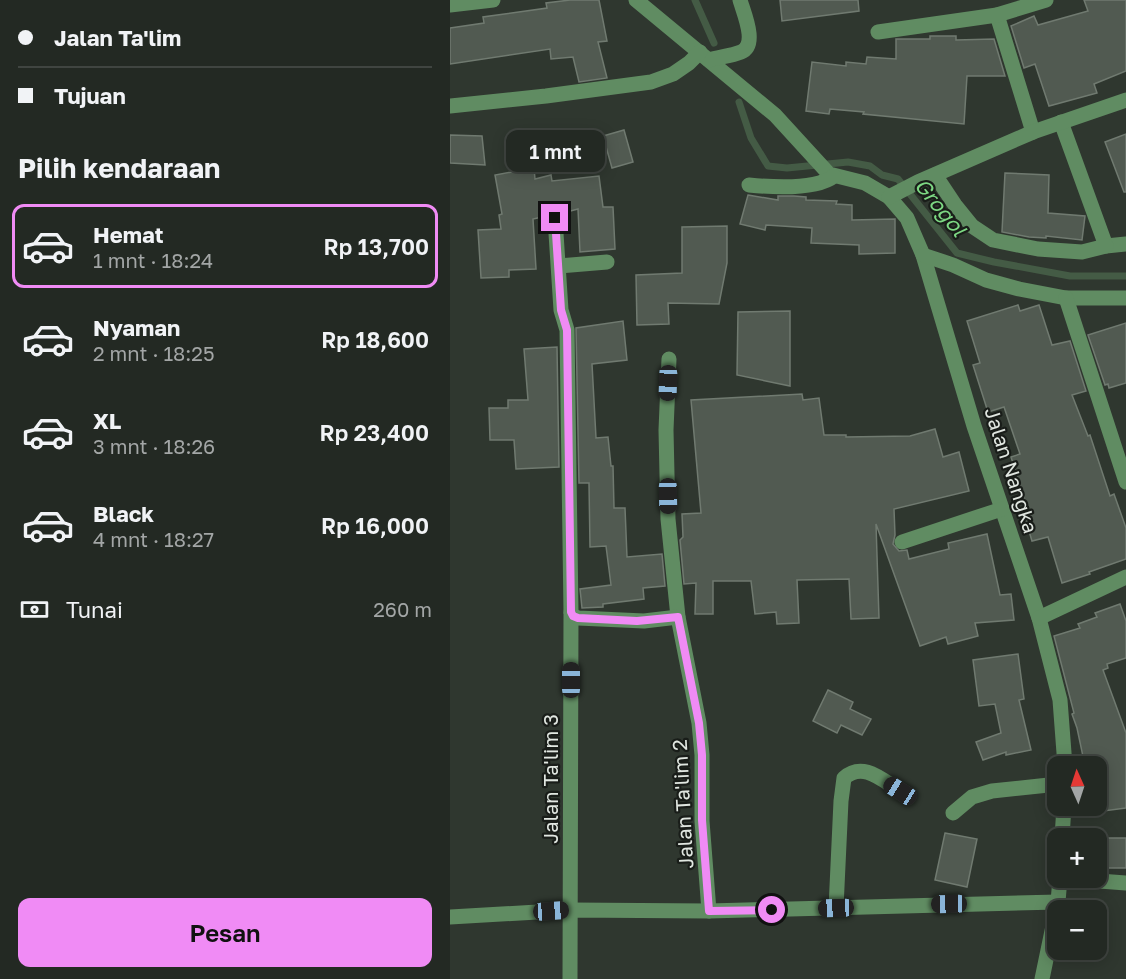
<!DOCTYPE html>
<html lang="id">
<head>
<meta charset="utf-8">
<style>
	:root { --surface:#232923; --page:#2b312b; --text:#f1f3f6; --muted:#a3a6a6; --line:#404541; --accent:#f08bf5 }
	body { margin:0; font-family:"Golos Text",sans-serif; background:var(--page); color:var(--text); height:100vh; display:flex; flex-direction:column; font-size:22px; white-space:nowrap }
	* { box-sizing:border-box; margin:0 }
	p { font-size:20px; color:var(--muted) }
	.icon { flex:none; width:33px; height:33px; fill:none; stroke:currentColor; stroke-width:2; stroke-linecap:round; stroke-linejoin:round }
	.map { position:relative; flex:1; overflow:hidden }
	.details { display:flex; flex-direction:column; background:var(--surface); width:450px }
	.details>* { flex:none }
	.guide { display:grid; align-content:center; height:132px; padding:0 18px; background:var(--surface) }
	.needle { width:39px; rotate:357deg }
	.tools { position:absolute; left:597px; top:756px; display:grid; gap:12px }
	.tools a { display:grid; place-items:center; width:60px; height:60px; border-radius:12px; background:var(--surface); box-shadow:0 3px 15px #0003,0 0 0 2px var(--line); font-size:30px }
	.end { position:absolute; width:27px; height:27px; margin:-14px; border:8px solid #f08bf5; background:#111; box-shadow:0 0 0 3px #111 }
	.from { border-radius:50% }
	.bubble { position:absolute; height:42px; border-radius:12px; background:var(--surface); box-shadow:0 3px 15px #0003,0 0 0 2px var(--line); font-size:20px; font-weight:600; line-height:42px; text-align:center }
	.car { position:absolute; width:18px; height:36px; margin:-18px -9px; border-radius:8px; box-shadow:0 0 4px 2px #0007; background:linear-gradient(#222 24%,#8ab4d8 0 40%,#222 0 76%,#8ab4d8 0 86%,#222 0) }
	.guide b { display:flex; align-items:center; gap:21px; height:57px; font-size:22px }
	.guide b+b { border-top:2px solid var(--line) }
	.guide i { width:15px; height:15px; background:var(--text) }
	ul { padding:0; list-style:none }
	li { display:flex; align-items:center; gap:18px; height:84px; margin:0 12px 9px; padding:0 6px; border:3px solid transparent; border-radius:12px }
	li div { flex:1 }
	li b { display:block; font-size:22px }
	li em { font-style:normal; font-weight:600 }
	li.active { border-color:var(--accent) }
	li>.icon { width:54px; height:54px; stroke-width:1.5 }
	h2 { padding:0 18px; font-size:27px; line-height:72px }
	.pay { display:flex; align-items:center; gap:15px; height:66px; padding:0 18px; font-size:22px }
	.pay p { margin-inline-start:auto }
	.button { display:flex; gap:12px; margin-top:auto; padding:12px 18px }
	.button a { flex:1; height:69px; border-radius:12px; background:var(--accent); color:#111; font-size:24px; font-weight:600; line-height:69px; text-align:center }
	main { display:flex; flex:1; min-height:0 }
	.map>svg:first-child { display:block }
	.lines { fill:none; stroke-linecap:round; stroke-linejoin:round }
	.stream { stroke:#445b45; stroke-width:7 }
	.building { fill:#515a51; stroke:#707a70; stroke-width:1.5 }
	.minor { stroke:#608c62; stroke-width:15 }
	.route { stroke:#f08bf5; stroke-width:8 }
	.labels { text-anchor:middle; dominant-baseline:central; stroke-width:4.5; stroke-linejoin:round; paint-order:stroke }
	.street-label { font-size:20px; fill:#e1e7e1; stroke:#191d19 }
	.water-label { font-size:21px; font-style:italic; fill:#7dd883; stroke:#191d19 }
</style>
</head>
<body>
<main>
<section class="details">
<div class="guide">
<b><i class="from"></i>Jalan Ta'lim</b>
<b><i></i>Tujuan</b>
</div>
<h2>Pilih kendaraan</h2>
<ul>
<li class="active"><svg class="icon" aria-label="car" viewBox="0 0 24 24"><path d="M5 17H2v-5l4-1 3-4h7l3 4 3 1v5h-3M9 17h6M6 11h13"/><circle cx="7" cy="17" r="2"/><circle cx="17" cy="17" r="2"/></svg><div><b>Hemat</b><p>1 mnt · 18:24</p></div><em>Rp 13,700</em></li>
<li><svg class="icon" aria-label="car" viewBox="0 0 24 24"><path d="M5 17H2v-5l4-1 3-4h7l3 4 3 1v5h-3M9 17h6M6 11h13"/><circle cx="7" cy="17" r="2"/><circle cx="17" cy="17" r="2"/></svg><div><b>Nyaman</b><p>2 mnt · 18:25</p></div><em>Rp 18,600</em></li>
<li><svg class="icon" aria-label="car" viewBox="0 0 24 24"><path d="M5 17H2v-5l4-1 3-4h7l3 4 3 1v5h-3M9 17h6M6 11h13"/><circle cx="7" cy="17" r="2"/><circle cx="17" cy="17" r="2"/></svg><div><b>XL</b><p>3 mnt · 18:26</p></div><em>Rp 23,400</em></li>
<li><svg class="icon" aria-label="car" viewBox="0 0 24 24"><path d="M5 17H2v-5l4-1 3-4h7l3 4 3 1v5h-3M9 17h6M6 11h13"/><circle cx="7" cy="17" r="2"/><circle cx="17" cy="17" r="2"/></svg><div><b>Black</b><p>4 mnt · 18:27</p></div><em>Rp 16,000</em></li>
</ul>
<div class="pay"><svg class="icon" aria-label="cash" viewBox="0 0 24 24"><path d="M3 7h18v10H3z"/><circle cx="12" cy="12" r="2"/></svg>Tunai<p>260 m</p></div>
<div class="button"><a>Pesan</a></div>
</section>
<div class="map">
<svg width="676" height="979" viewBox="0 0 676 979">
	<rect width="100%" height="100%" fill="#2f372f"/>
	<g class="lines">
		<!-- stream -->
		<g class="stream">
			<path d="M245,0L264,43"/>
			<path d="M289,102L301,138L318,166L337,168L398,162L420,166L432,175L448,179L507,253L544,262L620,276H676"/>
		</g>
	</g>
	<!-- building -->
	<g class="building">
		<path d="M120,0H149L157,41L148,42L157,78L129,82L123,57L101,59L100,49L0,64V28L34,23L33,17L97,8L96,3Z"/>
		<path d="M330,0H408L409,11L332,21Z"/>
		<path d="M634,0H676V71L644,84L647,93L599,106L585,64L574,68L561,26L584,16L588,25L638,11Z"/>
		<path d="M480,36H506V40L544,39L555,76H517L514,124L413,114L414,112L380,109L379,114L356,111L362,62L396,66V62L416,64L417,57L446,59V39H480Z"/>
		<path d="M174,130L183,162L162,168L153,136Z"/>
		<path d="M676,134V192H674L655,142Z"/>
		<path d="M0,135L32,136L35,165L0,163Z"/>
		<path d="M84,168L85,179L101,175L102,181L149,176L153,207H163L165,249L130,252L128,209L113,213L104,208L99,210L96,216L83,219L86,269L59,270V277L31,278L28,230L51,229L49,215L52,214L45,175Z"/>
		<path d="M555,173L599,175L598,213L635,216L632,240L596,236V238L579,237L552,232Z"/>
		<path d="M298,195L328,200V196H344L356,197V200L387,201L386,204L402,205V220L445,219V253L409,254V245L361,243L362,228L316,225L315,230L290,224Z"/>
		<path d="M277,226V263L269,304L218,303L219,324L187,325L186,275L232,273V227Z"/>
		<path d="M568,305L570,311L589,305L602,345L620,341L636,391L622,395L638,436L640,435L660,496L664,494L676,528V559L639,572L640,574L612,583L598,537L582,541L575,518L580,516L561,457L570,454L554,407L538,412L523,365L530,363L517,321Z"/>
		<path d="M340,311V386L287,375L288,312Z"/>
		<path d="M173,321L177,360L142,364L146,438L158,437L161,466H163L164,508H175L177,557L212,554L215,586L193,588L194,599L153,604V607L132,608L130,589L161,585L156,546L140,547L139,483H129L126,328Z"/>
		<path d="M676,323V383L659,388L658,384L655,385L638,335Z"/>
		<path d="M107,347L109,467L66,469L64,440H40L39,408H58V400H78L74,349Z"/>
		<path d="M352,394L353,400L369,398L374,435H396V437L460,436L485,429L493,457L509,452L519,491L444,509L445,535L443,544L449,551L457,550L459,559L499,549L498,543L537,534L550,595L561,594L564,620L525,623L528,636L498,644L496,637L470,646L426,524L429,618L401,619L399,579L347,580L349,623L327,624L326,612L305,614L301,581H263V614H245L246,583L234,584L230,540L233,537L232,514L251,513L241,400Z"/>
		<path d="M670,604L676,621V658L657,664L658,668L653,670L676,733V808L646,812V766H635L627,728L622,714L624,713L604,636L630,628L628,624L647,617L645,613Z"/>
		<path d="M568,654L574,699L569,700L581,750L556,755V752L533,760L526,742L551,733L545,704L529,706L523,660Z"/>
		<path d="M378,690L403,702L400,709L421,719L412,735L391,725L387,733L363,721Z"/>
		<path d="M495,833L527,839L517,887L485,880Z"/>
		<rect x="646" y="838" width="30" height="30"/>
	</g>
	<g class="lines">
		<!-- minor -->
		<g class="minor">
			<path d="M186,0L325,115L379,174L415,183L439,197L457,218L473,255L524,426L589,618L610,700L615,766"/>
			<path d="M0,5L43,0"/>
			<path d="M547,15L583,132"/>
			<path d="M428,32L547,15L596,0"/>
			<path d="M259,60C269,57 281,56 291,52C308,45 294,14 290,0"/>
			<path d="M0,106L96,96L201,82L223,74L239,63L250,52"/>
			<path d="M611,122L656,246L676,244"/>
			<path d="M485,175L505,205L522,226L543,240L588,249L632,252L656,246"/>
			<path d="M299,185C320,187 366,190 384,176"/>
			<path d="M439,197L468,182L583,132L676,100"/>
			<path d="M105,218L111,310L117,330L121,612L120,979"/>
			<path d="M473,255L503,265L536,280L569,289L616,298H676"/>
			<path d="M109,266L157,262"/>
			<path d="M616,298L676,482"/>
			<path d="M219,359L216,430L218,519L228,617L249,723L252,755V821L259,911"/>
			<path d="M452,542L552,509"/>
			<path d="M121,612L123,616L128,618L194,621L228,617"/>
			<path d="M589,618L676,577"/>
			<path d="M503,813L522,797L542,791L608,784"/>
			<path d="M612,838L614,806"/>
			<path d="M610,878L676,883"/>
			<path d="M386,908L391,801L394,778C413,761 432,780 450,791"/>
			<path d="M0,917L121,910L259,911L608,902"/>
			<path d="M592,979L608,902L610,878"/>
		</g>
	</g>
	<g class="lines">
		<!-- route -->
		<path class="route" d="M105,218L111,310L117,330L121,612L123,616L128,618L187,621L228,617L249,723L252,755V820L259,911L322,910"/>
	</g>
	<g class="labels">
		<!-- street labels -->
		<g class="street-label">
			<text transform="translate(562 470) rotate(72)">Jalan Nangka</text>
			<text transform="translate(100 779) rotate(-90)">Jalan Ta'lim 3</text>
			<text transform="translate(232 804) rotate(-93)">Jalan Ta'lim 2</text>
		</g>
		<!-- water labels -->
		<g class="water-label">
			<text transform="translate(491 207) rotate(51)">Grogol</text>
		</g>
	</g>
</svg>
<div class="tools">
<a><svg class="needle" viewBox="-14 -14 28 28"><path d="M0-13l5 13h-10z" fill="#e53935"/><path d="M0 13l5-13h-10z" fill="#a3a6a6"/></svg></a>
<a>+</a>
<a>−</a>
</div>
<i class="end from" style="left:322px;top:910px"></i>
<i class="end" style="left:105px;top:218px"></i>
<div class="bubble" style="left:56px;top:130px;width:99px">1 mnt</div>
<i class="car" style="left:218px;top:383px;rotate:182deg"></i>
<i class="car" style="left:218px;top:496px;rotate:179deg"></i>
<i class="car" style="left:121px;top:680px;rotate:0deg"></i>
<i class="car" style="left:450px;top:791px;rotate:302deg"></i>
<i class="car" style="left:499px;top:904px;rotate:269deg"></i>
<i class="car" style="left:386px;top:908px;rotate:268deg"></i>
<i class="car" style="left:101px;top:911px;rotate:86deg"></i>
</div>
</main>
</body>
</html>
